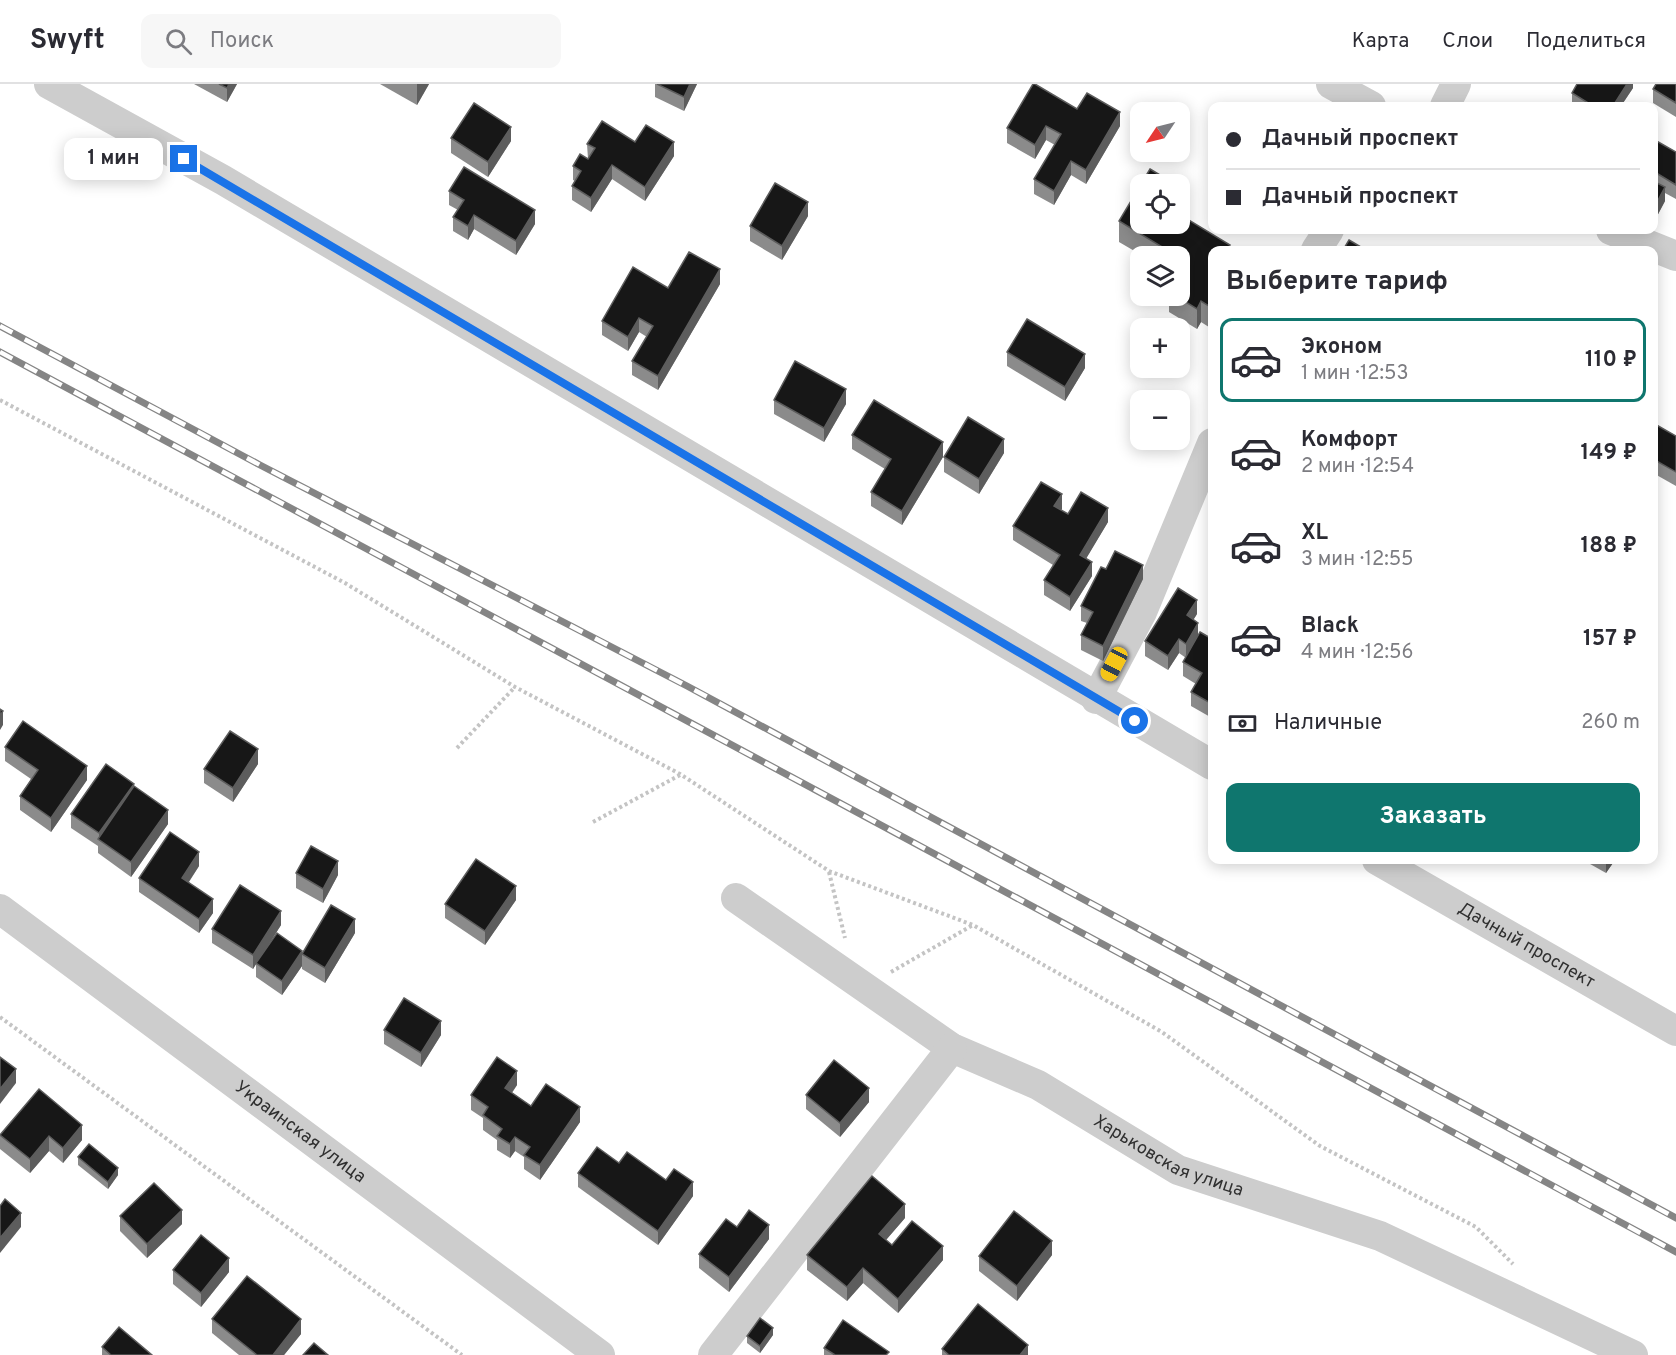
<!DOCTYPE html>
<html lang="ru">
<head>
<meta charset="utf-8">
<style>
	:root { --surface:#fff; --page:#f7f7f7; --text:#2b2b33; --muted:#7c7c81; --line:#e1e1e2; --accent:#0f766e }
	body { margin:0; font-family:Overpass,sans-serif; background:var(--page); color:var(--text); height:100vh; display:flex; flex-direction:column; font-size:22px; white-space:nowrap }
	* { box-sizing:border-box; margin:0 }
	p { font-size:20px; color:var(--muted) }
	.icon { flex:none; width:33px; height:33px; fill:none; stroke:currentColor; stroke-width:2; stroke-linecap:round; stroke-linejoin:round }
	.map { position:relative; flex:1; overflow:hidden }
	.drawer { position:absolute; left:1208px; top:162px; width:450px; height:618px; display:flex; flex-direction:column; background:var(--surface); border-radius:12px; box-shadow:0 3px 15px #0003 }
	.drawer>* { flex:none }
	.guide { position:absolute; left:1208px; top:18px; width:450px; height:132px; border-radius:12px; box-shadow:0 3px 15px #0003; display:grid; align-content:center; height:132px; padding:0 18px; background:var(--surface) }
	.needle { width:39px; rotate:235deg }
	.controls { position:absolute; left:1130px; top:18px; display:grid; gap:12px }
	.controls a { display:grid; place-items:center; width:60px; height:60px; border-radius:12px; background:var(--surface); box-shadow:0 3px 15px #0003; font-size:30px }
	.end { position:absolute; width:27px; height:27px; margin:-14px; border:8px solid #1a73e8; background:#fff; box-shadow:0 0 0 3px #fff }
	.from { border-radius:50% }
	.bubble { position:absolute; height:42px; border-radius:12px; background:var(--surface); box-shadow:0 3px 15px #0003; font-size:20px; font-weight:700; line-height:42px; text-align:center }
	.car { position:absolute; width:18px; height:36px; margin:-18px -9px; border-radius:8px; box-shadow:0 0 4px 2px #0007; background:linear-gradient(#f5c518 24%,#345 0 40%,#f5c518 0 76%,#345 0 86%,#f5c518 0) }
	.guide b { display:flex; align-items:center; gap:21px; height:57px; font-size:22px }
	.guide b+b { border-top:2px solid var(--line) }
	.guide i { width:15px; height:15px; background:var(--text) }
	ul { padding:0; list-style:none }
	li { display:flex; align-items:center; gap:18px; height:84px; margin:0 12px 9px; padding:0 6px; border:3px solid transparent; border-radius:12px }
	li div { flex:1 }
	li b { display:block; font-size:22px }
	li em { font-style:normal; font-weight:700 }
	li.current { border-color:var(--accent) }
	li>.icon { width:54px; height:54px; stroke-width:1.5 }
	h2 { padding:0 18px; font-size:27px; line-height:72px }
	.pay { display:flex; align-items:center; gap:15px; height:66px; padding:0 18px; font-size:22px }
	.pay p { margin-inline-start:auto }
	.action { display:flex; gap:12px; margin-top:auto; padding:12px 18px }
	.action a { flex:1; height:69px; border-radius:12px; background:var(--accent); color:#fff; font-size:24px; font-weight:700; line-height:69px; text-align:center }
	header { display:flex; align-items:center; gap:36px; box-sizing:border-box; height:84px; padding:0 30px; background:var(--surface); border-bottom:2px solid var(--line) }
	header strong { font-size:28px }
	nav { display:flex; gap:33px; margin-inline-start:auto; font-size:21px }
	.search { width:420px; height:54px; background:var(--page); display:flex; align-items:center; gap:15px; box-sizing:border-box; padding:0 21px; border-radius:12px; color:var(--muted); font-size:22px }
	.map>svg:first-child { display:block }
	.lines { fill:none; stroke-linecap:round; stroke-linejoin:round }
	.path { stroke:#c4c4c4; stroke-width:4; stroke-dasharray:3 3; stroke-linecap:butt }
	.minor { stroke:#cdcdcd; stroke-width:30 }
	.rail-casing { stroke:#858585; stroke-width:7 }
	.rail { stroke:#fff; stroke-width:4.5; stroke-dasharray:14; stroke-linecap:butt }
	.wall { fill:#8b8b8b }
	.shaded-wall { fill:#5d5d5d }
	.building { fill:#171717; stroke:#5d5d5d; stroke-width:1.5 }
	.route { stroke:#1a73e8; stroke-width:8 }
	.labels { text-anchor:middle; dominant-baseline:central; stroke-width:6; stroke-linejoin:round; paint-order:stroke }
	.street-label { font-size:18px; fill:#303030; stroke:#fff }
</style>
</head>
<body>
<header>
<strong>Swyft</strong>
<div class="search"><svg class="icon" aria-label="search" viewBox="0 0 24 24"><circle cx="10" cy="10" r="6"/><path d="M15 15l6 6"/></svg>Поиск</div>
<nav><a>Карта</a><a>Слои</a><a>Поделиться</a></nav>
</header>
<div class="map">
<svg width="1676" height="1271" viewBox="0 0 1676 1271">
	<rect width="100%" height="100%" fill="#fff"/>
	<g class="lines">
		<!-- path -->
		<g class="path">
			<path d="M0,316L345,499L515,603L680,690L829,787L973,841L1162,948L1320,1062L1476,1143L1513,1180"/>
			<path d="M457,664L515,603"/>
			<path d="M593,738L680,691"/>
			<path d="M829,788L845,854"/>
			<path d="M891,888L973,841"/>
			<path d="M0,933L462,1271"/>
		</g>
		<!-- minor -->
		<g class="minor">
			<path d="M49,0L223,96L1212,681"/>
			<path d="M1331,0L1371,22"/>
			<path d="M1445,22L1456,0"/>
			<path d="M1611,146L1676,172"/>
			<path d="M1316,166L1329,146"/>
			<path d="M1096,615L1142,528L1212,359"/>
			<path id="s1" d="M1377,776L1676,947"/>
			<path id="s2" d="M736,814L952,964L1038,1001L1178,1086L1380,1152L1633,1271"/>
			<path id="s3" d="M0,825L600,1271"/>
			<path d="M713,1271L952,964"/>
		</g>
		<!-- rail casing -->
		<g class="rail-casing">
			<g id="rail">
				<path d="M0,242L260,381L687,602L1676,1134"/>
				<path d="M0,268L1676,1168"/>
			</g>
		</g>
		<!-- rail -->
		<use href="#rail" class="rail"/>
	</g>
	<!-- wall -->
	<g class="wall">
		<path d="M194,0H237L227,18Z"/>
		<path d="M380,0H429L417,21Z"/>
		<path d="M655,0H697L684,27L655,13Z"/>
		<path d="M1633,0V4L1621,22H1572V9Z"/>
		<path d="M1676,0V33L1653,19V5Z"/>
		<path d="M1077,25L1120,42L1086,100L1071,91L1054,121L1034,110V95L1055,61L1046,56L1035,75L1007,59V44Z"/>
		<path d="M451,54L511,57L488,93L451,69Z"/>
		<path d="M1653,55L1676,68V115L1665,109V117L1656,134L1653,132Z"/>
		<path d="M635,58L674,72L645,117L612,95L591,128L572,116V102L575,97L573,96V82L588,75L587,60Z"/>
		<path d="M449,107L535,140L516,171L474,145L468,156L453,147V133L458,126L449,121Z"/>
		<path d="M808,132L782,176L750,157V142Z"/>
		<path d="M1119,137L1140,140L1230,166H1212V245L1201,238L1197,245L1169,228V212H1179V172H1143L1119,158Z"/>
		<path d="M720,200L658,306L632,291V277L647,253L639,248L628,267L602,251V237L668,204Z"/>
		<path d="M1007,268L1085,284L1065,317L1007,282Z"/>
		<path d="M774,316L846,320L824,358L774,330Z"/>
		<path d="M1653,339L1676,352V402L1653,389Z"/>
		<path d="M852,351L943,373L902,441L871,422V408L885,385L852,365Z"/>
		<path d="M1004,369L979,410L944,388V373Z"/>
		<path d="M1062,425L1061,426L1068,430L1108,438L1086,474L1092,492L1070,527L1044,511V496L1053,481L1013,456V442Z"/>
		<path d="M1106,485L1143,495L1103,577L1081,566V551L1087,539L1081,537V522Z"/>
		<path d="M1197,530L1193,536L1198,551L1212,555V634L1191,622V608L1196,600L1183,592V578L1186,574L1179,569L1168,586L1145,572V557Z"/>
		<path d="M5,663L87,696L51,748L20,726V712L31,695L5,677Z"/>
		<path d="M258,680L233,718L204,699V685Z"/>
		<path d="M134,703L168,740L131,793L98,769V762L71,744V730Z"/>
		<path d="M1583,776H1615L1606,789Z"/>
		<path d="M199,782L189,798L213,829L199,849L139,808V794Z"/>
		<path d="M296,789L338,791L323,819L296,804Z"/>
		<path d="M516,816L485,861L445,834V820Z"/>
		<path d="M281,841L264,868L302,869L355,849L325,899L302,885V882L282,911L256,893V880L253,885L212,859V845Z"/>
		<path d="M384,946L441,951L421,983L384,960Z"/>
		<path d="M517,1001L512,1009L531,1022L580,1038L540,1096L524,1085V1073L515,1067L510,1074L497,1066V1056L483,1046V1034L471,1026V1011Z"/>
		<path d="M39,1005L82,1056L63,1079L49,1067L30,1089L0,1065V1051Z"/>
		<path d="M806,1011L869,1018L840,1053L806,1025Z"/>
		<path d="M78,1073L118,1091L108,1105L78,1081Z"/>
		<path d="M619,1079L693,1112L658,1161L578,1103V1089Z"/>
		<path d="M120,1132L182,1140L147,1174L120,1147Z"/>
		<path d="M905,1134L886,1156L892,1161L943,1176L898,1229L863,1199L847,1217L807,1186V1171Z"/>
		<path d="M737,1143L769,1155L729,1208L699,1184V1170Z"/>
		<path d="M1052,1171L1017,1217L979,1187V1172Z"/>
		<path d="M173,1186L229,1188L201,1223L173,1200Z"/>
		<path d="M212,1235L301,1250L284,1271H239L212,1249Z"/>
		<path d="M773,1251L760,1269L747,1259V1252Z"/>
		<path d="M102,1263L152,1271H102Z"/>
		<path d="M824,1264L889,1271H824Z"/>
		<path d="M942,1265L1028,1271H942Z"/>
	</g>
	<!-- shaded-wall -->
	<g class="shaded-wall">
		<path d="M229,0H237L227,18V4Z"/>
		<path d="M417,0H429L417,21Z"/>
		<path d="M690,0H697L684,27V13Z"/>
		<path d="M1627,0H1633V4L1621,22H1613Z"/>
		<path d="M1120,28V42L1086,100V86Z"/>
		<path d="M1046,42V56L1035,75V61Z"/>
		<path d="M511,43V57L488,93V78Z"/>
		<path d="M674,58V72L645,117V103Z"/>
		<path d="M1071,77V91L1054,121V107Z"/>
		<path d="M612,81V95L591,128V114Z"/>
		<path d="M1665,103V117L1656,134V120Z"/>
		<path d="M808,118V132L782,176V162Z"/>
		<path d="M535,126V140L516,171V157Z"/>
		<path d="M474,131V145L468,156V142Z"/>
		<path d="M720,185V200L658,306V292Z"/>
		<path d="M1201,217V238L1197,245V225Z"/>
		<path d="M639,234V248L628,267V253Z"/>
		<path d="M1085,270V284L1065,317V303Z"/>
		<path d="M846,305V320L824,358V344Z"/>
		<path d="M1004,355V369L979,410V395Z"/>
		<path d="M943,358V373L902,441V427Z"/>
		<path d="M1062,410V425L1054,436V422Z"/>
		<path d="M1108,424V438L1080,485V471Z"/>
		<path d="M1092,478V492L1070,527V513Z"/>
		<path d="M1143,481V495L1103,577V562Z"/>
		<path d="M1197,516V530L1187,546V531Z"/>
		<path d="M1198,539V553L1186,574V560Z"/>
		<path d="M1179,555V569L1168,586V572Z"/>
		<path d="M3,627V641L0,646V632Z"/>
		<path d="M258,665V680L233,718V704Z"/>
		<path d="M87,682V696L51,748V734Z"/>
		<path d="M134,700V714L99,756V749Z"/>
		<path d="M168,726V740L131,793V778Z"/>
		<path d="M199,768V782L182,808V794Z"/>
		<path d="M1606,776H1615L1606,789Z"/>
		<path d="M338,777V791L323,819V805Z"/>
		<path d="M516,802V816L485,861V847Z"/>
		<path d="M213,815V829L199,849V835Z"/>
		<path d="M281,827V841L253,885V871Z"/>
		<path d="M355,835V849L325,899V884Z"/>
		<path d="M302,867V882L282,911V897Z"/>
		<path d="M441,937V951L421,983V969Z"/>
		<path d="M16,985V999L0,1020V1005Z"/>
		<path d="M517,987V1001L505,1018V1004Z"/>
		<path d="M869,1004V1018L840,1053V1039Z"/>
		<path d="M580,1023V1038L540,1096V1081Z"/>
		<path d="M82,1041V1056L63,1079V1064Z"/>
		<path d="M49,1052V1067L30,1089V1075Z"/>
		<path d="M515,1053V1067L510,1074V1060Z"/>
		<path d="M118,1084V1091L108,1105V1098Z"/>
		<path d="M693,1098V1112L658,1161V1147Z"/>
		<path d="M905,1120V1134L879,1164V1150Z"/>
		<path d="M182,1126V1140L147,1174V1160Z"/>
		<path d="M21,1129V1143L0,1169V1154Z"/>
		<path d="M769,1141V1155L729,1208V1193Z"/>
		<path d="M1052,1157V1171L1017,1217V1202Z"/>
		<path d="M943,1162V1176L898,1229V1215Z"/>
		<path d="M229,1174V1188L201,1223V1209Z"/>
		<path d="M863,1184V1199L847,1217V1203Z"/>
		<path d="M301,1235V1250L284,1271H273Z"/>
		<path d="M773,1244V1251L760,1269V1262Z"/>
		<path d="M1028,1261V1271H1020Z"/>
	</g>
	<!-- building -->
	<g class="building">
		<path d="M219,0H229L227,4Z"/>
		<path d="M657,0H690L684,13Z"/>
		<path d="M1033,0H1035L1077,25L1087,9L1120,28L1086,86L1071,77L1054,107L1034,95L1061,50L1046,42L1035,61L1007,44Z"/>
		<path d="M1577,0H1627L1613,22H1593L1572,9Z"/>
		<path d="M1656,0H1676V19L1653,5Z"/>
		<path d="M474,19L511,43L488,78L451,54Z"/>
		<path d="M602,37L635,58L646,41L674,58L645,103L612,81L591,114L572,102L581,87L573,82L580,70L588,75L595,64L587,60Z"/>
		<path d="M1653,55L1676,68V101L1653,87Z"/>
		<path d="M464,83L535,126L516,157L474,131L468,142L453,133L464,116L449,107Z"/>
		<path d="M1150,85L1175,100H1141Z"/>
		<path d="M1653,97L1665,103L1656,120L1653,118Z"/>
		<path d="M775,99L808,118L782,162L750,142Z"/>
		<path d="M1140,102V140H1179V130L1230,161L1227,166H1212V224L1201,217L1197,225L1176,212H1179V191L1186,178L1179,174V172H1177L1119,137Z"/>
		<path d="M1349,156L1366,166H1343Z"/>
		<path d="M689,168L720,185L658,292L632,277L653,242L639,234L628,253L602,237L633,183L668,204Z"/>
		<path d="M1027,235L1085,270L1065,303L1007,268Z"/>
		<path d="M795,277L846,305L824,344L774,316Z"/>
		<path d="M874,316L943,358L902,427L871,408L891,375L852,351Z"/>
		<path d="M968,333L1004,355L979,395L944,373Z"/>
		<path d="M1653,339L1676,352V388L1653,375Z"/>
		<path d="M1041,398L1062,410L1054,422L1068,430L1081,408L1108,424L1080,471L1092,478L1070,513L1044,496L1060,471L1013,442Z"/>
		<path d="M1115,467L1143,481L1103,562L1081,551L1093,528L1081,522L1101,483L1106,485Z"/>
		<path d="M1178,504L1197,516L1187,531L1198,539L1186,560L1179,555L1168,572L1145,557Z"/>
		<path d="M1200,548L1212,555V620L1191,608L1202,589L1183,578Z"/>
		<path d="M0,625L3,627L0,632Z"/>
		<path d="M23,637L87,682L51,734L20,712L38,686L5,663Z"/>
		<path d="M230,647L258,665L233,704L204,685Z"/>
		<path d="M106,680L134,700L99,749L71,730Z"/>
		<path d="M134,702L168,726L131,778L98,755Z"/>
		<path d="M170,748L199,768L182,794L213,815L199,835L139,794Z"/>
		<path d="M311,762L338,777L323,805L296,789Z"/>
		<path d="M476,775L516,802L485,847L445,820Z"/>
		<path d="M240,801L281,827L253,871L212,845Z"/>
		<path d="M331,821L355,835L325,884L302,870Z"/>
		<path d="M277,849L302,867L282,897L256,879Z"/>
		<path d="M404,914L441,937L421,969L384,946Z"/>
		<path d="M0,973L16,985L0,1005Z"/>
		<path d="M497,973L517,987L505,1004L531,1022L546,1000L580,1023L540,1081L524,1071L530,1063L515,1053L510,1060L497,1052L502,1045L483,1031L488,1023L471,1011Z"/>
		<path d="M834,976L869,1004L840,1039L806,1011Z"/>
		<path d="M39,1005L82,1041L63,1064L49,1052L30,1075L0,1051Z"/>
		<path d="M89,1060L118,1084L108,1098L78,1073Z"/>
		<path d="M597,1063L619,1079L627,1068L666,1096L674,1085L693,1098L658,1147L578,1089Z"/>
		<path d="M872,1092L905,1120L879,1150L892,1161L912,1137L943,1162L898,1215L863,1184L847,1203L807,1171Z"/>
		<path d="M154,1099L182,1126L147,1160L120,1132Z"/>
		<path d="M5,1115L21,1129L0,1154V1122Z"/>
		<path d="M749,1126L769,1141L729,1193L699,1170L726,1135L737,1143Z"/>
		<path d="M1014,1127L1052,1157L1017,1202L979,1172Z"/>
		<path d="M201,1151L229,1174L201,1209L173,1186Z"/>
		<path d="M247,1192L301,1235L273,1271H257L212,1235Z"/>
		<path d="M978,1220L1028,1261L1020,1271H949L942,1265Z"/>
		<path d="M760,1234L773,1244L760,1262L747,1252Z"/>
		<path d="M843,1236L889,1268L886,1271H835L824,1264Z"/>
		<path d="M119,1243L152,1271H111L102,1263Z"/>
		<path d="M314,1259L328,1271H303Z"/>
	</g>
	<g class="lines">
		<!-- route -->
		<path class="route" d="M184,75L1135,637"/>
	</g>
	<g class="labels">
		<!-- street labels -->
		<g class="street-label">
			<text stroke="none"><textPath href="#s1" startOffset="172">Дачный проспект</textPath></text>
			<text stroke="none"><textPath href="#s3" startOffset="374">Украинская улица</textPath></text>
			<text stroke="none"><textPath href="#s2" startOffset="506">Харьковская улица</textPath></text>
		</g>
	</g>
</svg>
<div class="controls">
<a><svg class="needle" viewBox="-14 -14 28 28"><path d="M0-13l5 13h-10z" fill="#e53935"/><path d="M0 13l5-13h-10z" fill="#7c7c81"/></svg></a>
<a><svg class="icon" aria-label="locate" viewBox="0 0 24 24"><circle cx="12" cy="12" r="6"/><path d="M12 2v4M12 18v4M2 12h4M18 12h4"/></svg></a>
<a><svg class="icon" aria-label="layers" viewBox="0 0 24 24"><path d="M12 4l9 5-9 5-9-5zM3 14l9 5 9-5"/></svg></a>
<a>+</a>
<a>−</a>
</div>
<i class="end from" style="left:1135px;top:637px"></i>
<i class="end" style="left:184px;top:75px"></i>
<div class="bubble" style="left:64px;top:54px;width:99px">1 мин</div>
<i class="car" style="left:1114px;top:580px;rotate:208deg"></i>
<div class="guide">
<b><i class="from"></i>Дачный проспект</b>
<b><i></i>Дачный проспект</b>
</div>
<section class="drawer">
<h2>Выберите тариф</h2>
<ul>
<li class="current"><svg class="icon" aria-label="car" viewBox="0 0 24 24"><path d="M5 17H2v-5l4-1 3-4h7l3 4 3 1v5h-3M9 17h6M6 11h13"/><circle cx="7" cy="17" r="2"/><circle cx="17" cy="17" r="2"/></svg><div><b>Эконом</b><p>1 мин · 12:53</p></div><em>110 ₽</em></li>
<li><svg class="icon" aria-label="car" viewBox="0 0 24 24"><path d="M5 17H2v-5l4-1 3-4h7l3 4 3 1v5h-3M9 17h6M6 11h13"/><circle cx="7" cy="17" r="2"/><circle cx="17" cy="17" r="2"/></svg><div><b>Комфорт</b><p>2 мин · 12:54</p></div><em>149 ₽</em></li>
<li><svg class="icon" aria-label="car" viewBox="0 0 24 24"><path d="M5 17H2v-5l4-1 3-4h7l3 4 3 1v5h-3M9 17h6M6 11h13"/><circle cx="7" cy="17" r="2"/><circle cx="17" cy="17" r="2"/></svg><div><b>XL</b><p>3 мин · 12:55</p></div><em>188 ₽</em></li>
<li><svg class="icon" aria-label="car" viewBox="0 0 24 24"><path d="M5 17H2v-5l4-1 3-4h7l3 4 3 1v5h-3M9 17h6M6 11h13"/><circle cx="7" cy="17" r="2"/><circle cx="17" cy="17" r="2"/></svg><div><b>Black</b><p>4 мин · 12:56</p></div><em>157 ₽</em></li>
</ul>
<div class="pay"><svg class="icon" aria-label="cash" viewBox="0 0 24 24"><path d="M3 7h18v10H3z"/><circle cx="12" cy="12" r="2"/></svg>Наличные<p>260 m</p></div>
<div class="action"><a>Заказать</a></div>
</section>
</div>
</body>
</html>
